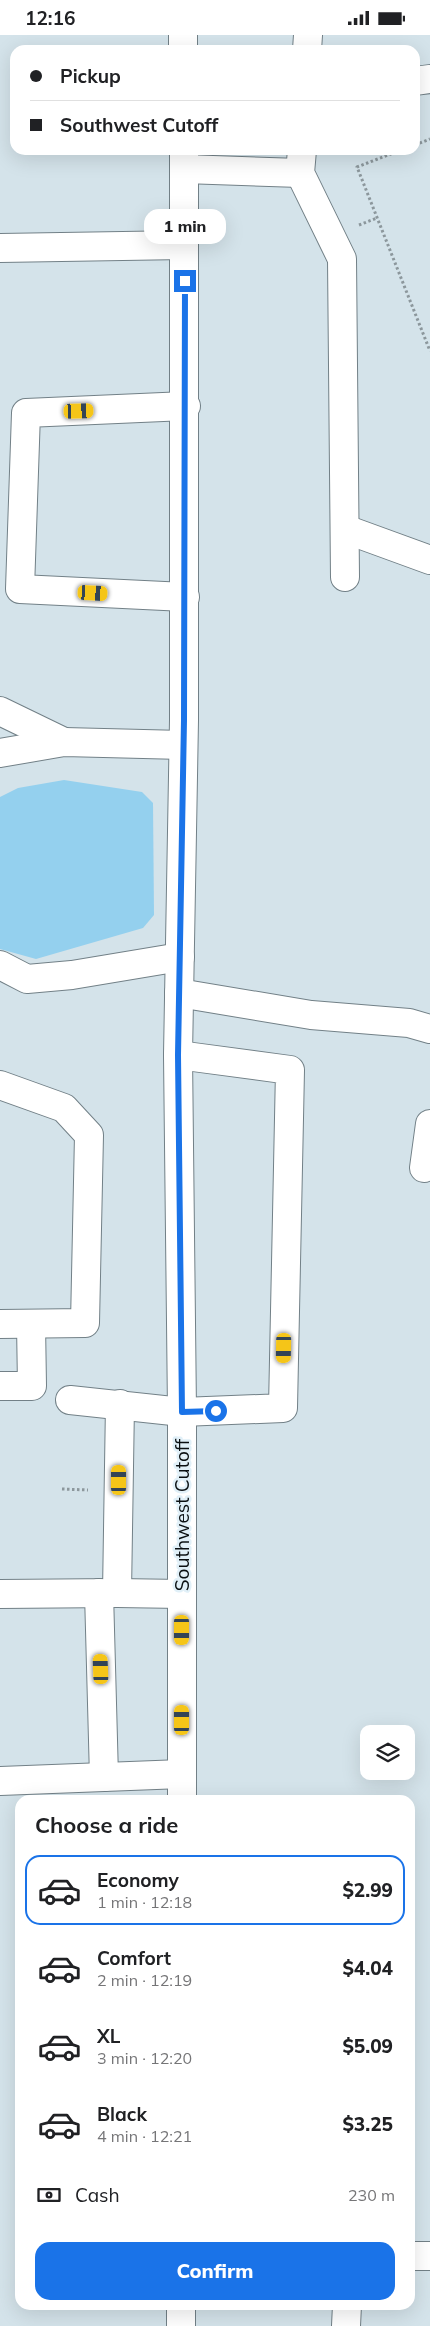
<!DOCTYPE html>
<html lang="en">
<head>
<meta charset="utf-8">
<style>
	:root { --surface:#fff; --page:#f2f2f2; --text:#202124; --muted:#757577; --line:#e0e0e0; --accent:#1a73e8 }
	body { margin:0; font-family:Mulish,sans-serif; background:var(--page); color:var(--text); height:100vh; display:flex; flex-direction:column; font-size:19px; white-space:nowrap }
	* { box-sizing:border-box; margin:0 }
	p { font-size:16px; color:var(--muted) }
	.icon { flex:none; width:28px; height:28px; fill:none; stroke:currentColor; stroke-width:2; stroke-linecap:round; stroke-linejoin:round }
	.map { position:relative; flex:1; overflow:hidden }
	.drawer { position:absolute; left:15px; top:1760px; width:400px; height:515px; display:flex; flex-direction:column; background:var(--surface); border-radius:15px; box-shadow:0 5px 20px #0002 }
	.drawer>* { flex:none }
	.banner { position:absolute; left:10px; top:10px; width:410px; height:110px; border-radius:15px; box-shadow:0 5px 20px #0002; display:grid; align-content:center; height:110px; padding:0 20px; background:var(--surface) }
	.fabs { position:absolute; left:360px; top:1690px; display:grid; gap:10px }
	.fabs a { display:grid; place-items:center; width:55px; height:55px; border-radius:10px; background:var(--surface); box-shadow:0 5px 20px #0002; font-size:25px }
	.end { position:absolute; width:22px; height:22px; margin:-11px; border:6px solid #1a73e8; background:#fff; box-shadow:0 0 0 2px #fff }
	.from { border-radius:50% }
	.bubble { position:absolute; height:35px; border-radius:15px; background:var(--surface); box-shadow:0 5px 20px #0002; font-size:16px; font-weight:800; line-height:35px; text-align:center }
	.car { position:absolute; width:15px; height:30px; margin:-15px -8px; border-radius:6px; box-shadow:0 0 4px 1px #0007; background:linear-gradient(#f5c518 24%,#345 0 40%,#f5c518 0 76%,#345 0 86%,#f5c518 0) }
	.banner b { display:flex; align-items:center; gap:18px; height:48px; font-size:19px }
	.banner b+b { border-top:1px solid var(--line) }
	.banner i { width:12px; height:12px; background:var(--text) }
	ul { padding:0; list-style:none }
	li { display:flex; align-items:center; gap:15px; height:70px; margin:0 10px 8px; padding:0 10px; border:2px solid transparent; border-radius:15px }
	li div { flex:1 }
	li b { display:block; font-size:19px }
	li em { font-style:normal; font-weight:800 }
	li.selected { border-color:var(--accent) }
	li>.icon { width:45px; height:45px; stroke-width:1.5 }
	h2 { padding:0 20px; font-size:22px; line-height:60px }
	.pay { display:flex; align-items:center; gap:12px; height:55px; padding:0 20px; font-size:19px }
	.pay p { margin-inline-start:auto }
	.primary-button { display:flex; gap:10px; margin-top:auto; padding:10px 20px }
	.primary-button a { flex:1; height:58px; border-radius:15px; background:var(--accent); color:#fff; font-size:20px; font-weight:800; line-height:58px; text-align:center }
	.status { display:flex; justify-content:space-between; align-items:center; height:35px; padding:0 25px; background:var(--surface); direction:ltr }
	.status svg { height:14px; fill:currentColor }
	.map>svg:first-child { display:block }
	.green { fill:#94d0ee }
	.lines { fill:none; stroke-linecap:round; stroke-linejoin:round }
	.minor-casing { stroke:#728087; stroke-width:30 }
	.major-casing { stroke:#728087; stroke-width:30 }
	.path { stroke:#8c979c; stroke-width:3; stroke-dasharray:2.5 2.5; stroke-linecap:butt }
	.minor { stroke:#fff; stroke-width:28 }
	.major { stroke:#fff; stroke-width:28 }
	.route { stroke:#1a73e8; stroke-width:6 }
	.labels { text-anchor:middle; dominant-baseline:central; stroke-width:5; stroke-linejoin:round; paint-order:stroke }
	.street-label { font-size:19px; fill:#0a0f11; stroke:#e1f0f8 }
</style>
</head>
<body>
<div class="status"><b>12:16</b><svg viewBox="0 0 49 12"><path d="M0 12V9h3v3zM5 12V6h3v6zM10 12V3h3v9zM15 12V0h3v12zM26 1h20v11H26zM47 4h2v5h-2z"/></svg></div>
<div class="map">
<svg width="430" height="2291" viewBox="0 0 430 2291">
	<rect width="100%" height="100%" fill="#d4e3ea"/>
	<!-- green -->
	<path class="green" d="M64,745L142,757L153,768L154,880L143,893L36,924L0,914V762L18,753Z"/>
	<g class="lines">
		<!-- minor casing -->
		<g class="minor-casing">
			<g id="minor">
				<path d="M307,15L308,0"/>
				<path d="M415,46L430,44"/>
				<path d="M302,115L300,138L342,224L345,542"/>
				<path d="M184,134L300,138"/>
				<path d="M0,213L184,210"/>
				<path d="M345,494L430,525"/>
				<path d="M185,562L20,554L26,378L186,371"/>
				<path d="M0,676L64,707"/>
				<path d="M0,718L64,707L183,710"/>
				<path d="M0,930L27,944L72,940L180,922"/>
				<path d="M179,958L311,980L409,988L430,994"/>
				<path d="M0,1050L64,1073L89,1100L85,1288L0,1289"/>
				<path d="M424,1133L430,1089"/>
				<path d="M0,1351H32L31,1289"/>
				<path d="M70,1365L182,1377L283,1373L290,1035L178,1020"/>
				<path d="M99,1558L104,1742"/>
				<path d="M117,1558L182,1559"/>
				<path d="M0,1559L117,1558L120,1369"/>
				<path d="M0,1746L182,1739"/>
				<path d="M410,2221H430"/>
				<path d="M346,2291L347,2270"/>
			</g>
		</g>
		<!-- major casing -->
		<g class="major-casing">
			<g id="major">
				<path d="M183,0V15"/>
				<path d="M182,1765V1377L178,1020L184,685V115"/>
				<path d="M181,2291V2270"/>
			</g>
		</g>
		<!-- path -->
		<g class="path">
			<path d="M415,110L430,104"/>
			<path d="M401,115L357,132L430,316"/>
			<path d="M359,190L377,183"/>
			<path d="M62,1454L88,1455"/>
		</g>
		<!-- minor -->
		<use href="#minor" class="minor"/>
		<!-- major -->
		<use href="#major" class="major"/>
	</g>
	<g class="lines">
		<!-- route -->
		<path class="route" d="M185,246L184,685L178,1020L182,1377L216,1376"/>
	</g>
	<g class="labels">
		<!-- street labels -->
		<g class="street-label">
			<text transform="translate(182 1480) rotate(-90)">Southwest Cutoff</text>
		</g>
	</g>
</svg>
<div class="fabs">
<a><svg class="icon" aria-label="layers" viewBox="0 0 24 24"><path d="M12 4l9 5-9 5-9-5zM3 14l9 5 9-5"/></svg></a>
</div>
<i class="end from" style="left:216px;top:1376px"></i>
<i class="end" style="left:185px;top:246px"></i>
<div class="bubble" style="left:144px;top:174px;width:82px">1 min</div>
<i class="car" style="left:79px;top:376px;rotate:88deg"></i>
<i class="car" style="left:93px;top:558px;rotate:93deg"></i>
<i class="car" style="left:284px;top:1313px;rotate:181deg"></i>
<i class="car" style="left:119px;top:1445px;rotate:0deg"></i>
<i class="car" style="left:182px;top:1595px;rotate:180deg"></i>
<i class="car" style="left:101px;top:1634px;rotate:358deg"></i>
<i class="car" style="left:182px;top:1685px;rotate:0deg"></i>
<div class="banner">
<b><i class="from"></i>Pickup</b>
<b><i></i>Southwest Cutoff</b>
</div>
<section class="drawer">
<h2>Choose a ride</h2>
<ul>
<li class="selected"><svg class="icon" aria-label="car" viewBox="0 0 24 24"><path d="M5 17H2v-5l4-1 3-4h7l3 4 3 1v5h-3M9 17h6M6 11h13"/><circle cx="7" cy="17" r="2"/><circle cx="17" cy="17" r="2"/></svg><div><b>Economy</b><p>1 min · 12:18</p></div><em>$2.99</em></li>
<li><svg class="icon" aria-label="car" viewBox="0 0 24 24"><path d="M5 17H2v-5l4-1 3-4h7l3 4 3 1v5h-3M9 17h6M6 11h13"/><circle cx="7" cy="17" r="2"/><circle cx="17" cy="17" r="2"/></svg><div><b>Comfort</b><p>2 min · 12:19</p></div><em>$4.04</em></li>
<li><svg class="icon" aria-label="car" viewBox="0 0 24 24"><path d="M5 17H2v-5l4-1 3-4h7l3 4 3 1v5h-3M9 17h6M6 11h13"/><circle cx="7" cy="17" r="2"/><circle cx="17" cy="17" r="2"/></svg><div><b>XL</b><p>3 min · 12:20</p></div><em>$5.09</em></li>
<li><svg class="icon" aria-label="car" viewBox="0 0 24 24"><path d="M5 17H2v-5l4-1 3-4h7l3 4 3 1v5h-3M9 17h6M6 11h13"/><circle cx="7" cy="17" r="2"/><circle cx="17" cy="17" r="2"/></svg><div><b>Black</b><p>4 min · 12:21</p></div><em>$3.25</em></li>
</ul>
<div class="pay"><svg class="icon" aria-label="cash" viewBox="0 0 24 24"><path d="M3 7h18v10H3z"/><circle cx="12" cy="12" r="2"/></svg>Cash<p>230 m</p></div>
<div class="primary-button"><a>Confirm</a></div>
</section>
</div>
</body>
</html>
